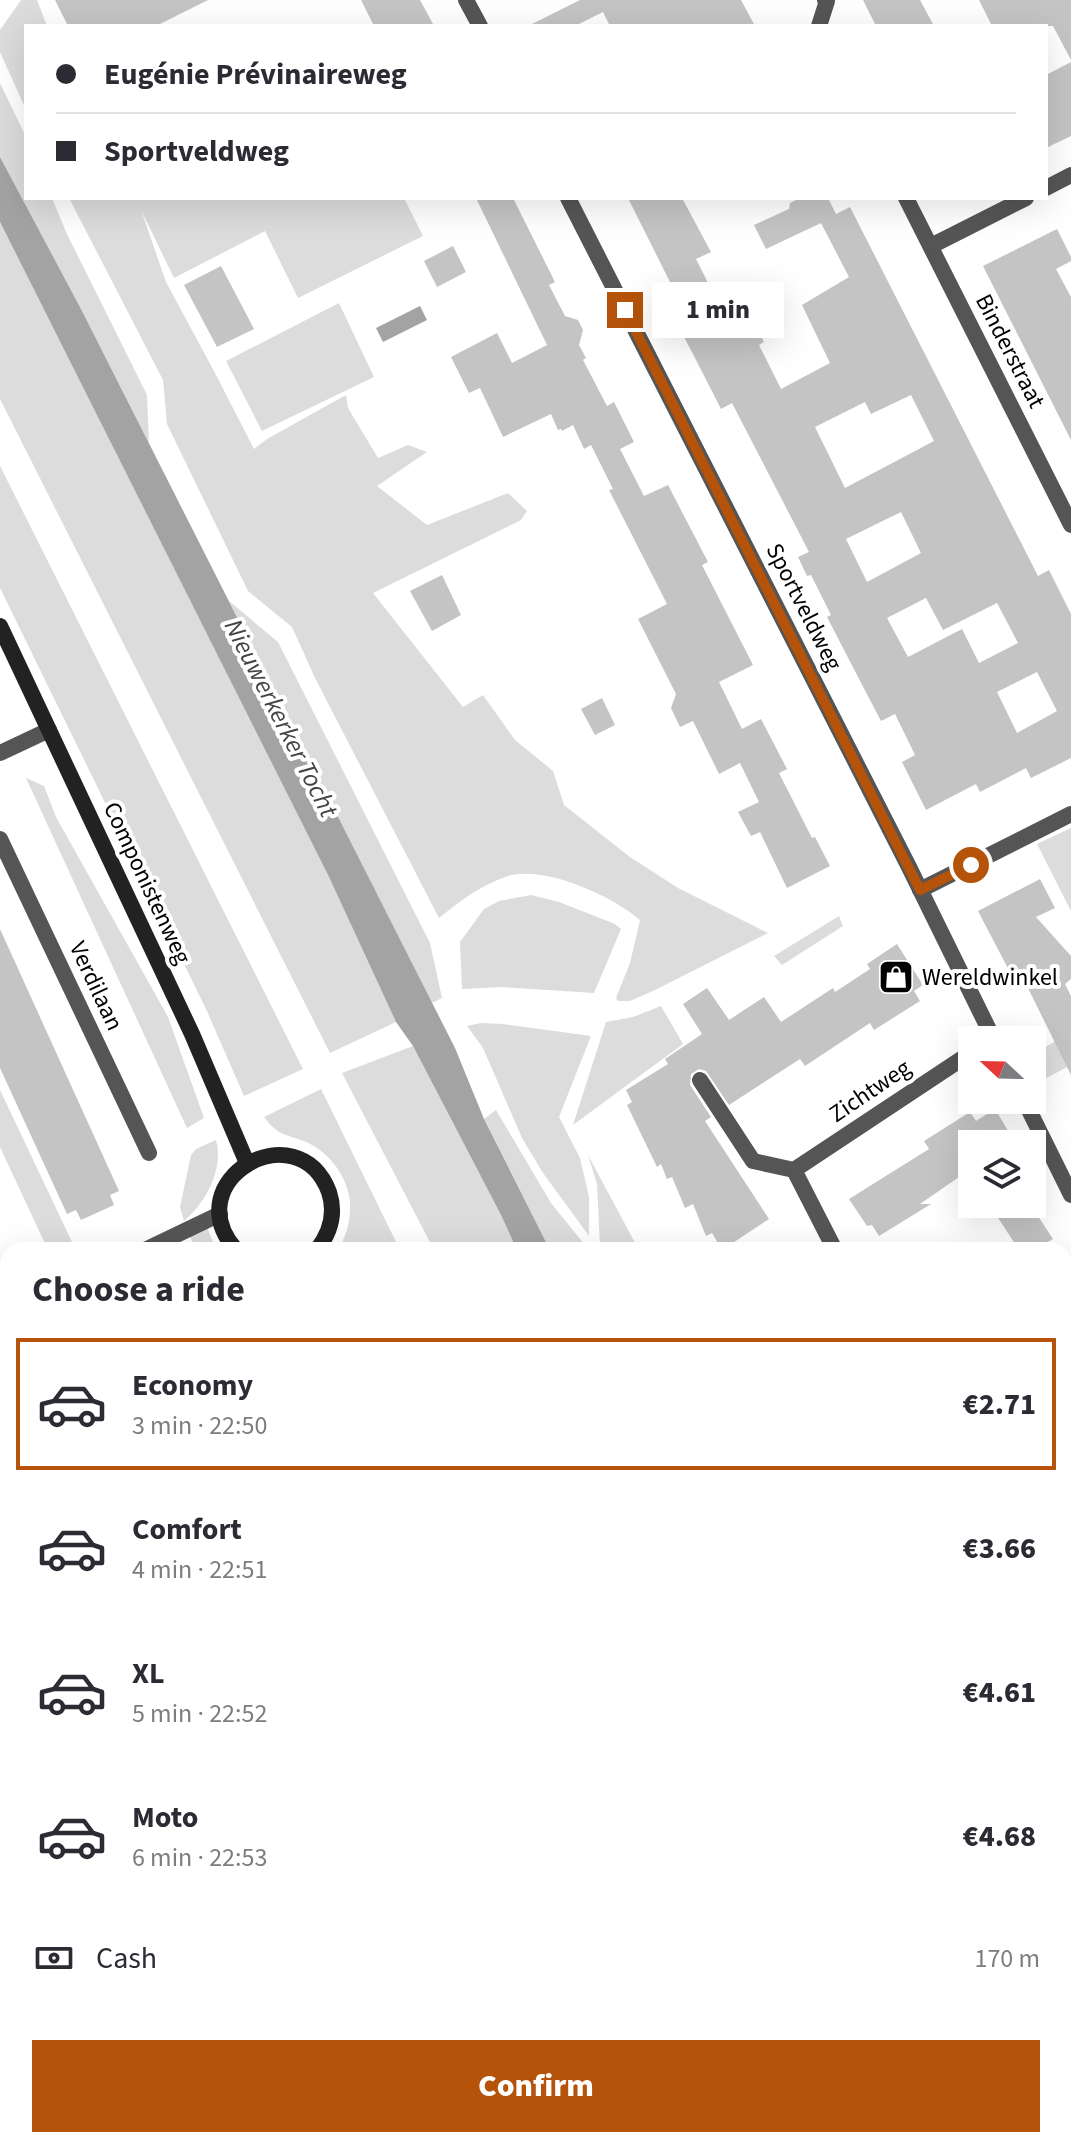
<!DOCTYPE html>
<html lang="en">
<head>
<meta charset="utf-8">
<style>
	:root { --surface:#fff; --page:#f2f2f3; --text:#2b2b33; --muted:#7c7c81; --line:#e1e1e2; --accent:#b45309 }
	body { margin:0; font-family:"Source Sans 3",sans-serif; background:var(--page); color:var(--text); height:100vh; display:flex; flex-direction:column; font-size:30px; white-space:nowrap }
	* { box-sizing:border-box; margin:0 }
	p { font-size:26px; color:var(--muted) }
	.icon { flex:none; width:44px; height:44px; fill:none; stroke:currentColor; stroke-width:2; stroke-linecap:round; stroke-linejoin:round }
	.map { position:relative; flex:1; overflow:hidden }
	.side { position:absolute; left:0px; top:1242px; width:1072px; height:906px; display:flex; flex-direction:column; background:var(--surface); border-radius:24px 24px 0 0; box-shadow:0 8px 32px #0002 }
	.side>* { flex:none }
	.top-card { position:absolute; left:24px; top:24px; width:1024px; height:176px; border-radius:0px; box-shadow:0 8px 32px #0002; display:grid; align-content:center; height:176px; padding:0 32px; background:var(--surface) }
	.needle { width:52px; rotate:292deg }
	.controls { position:absolute; left:958px; top:1026px; display:grid; gap:16px }
	.controls a { display:grid; place-items:center; width:88px; height:88px; border-radius:0px; background:var(--surface); box-shadow:0 8px 32px #0002; font-size:40px }
	.end { position:absolute; width:36px; height:36px; margin:-18px; border:10px solid #b45309; background:#fff; box-shadow:0 0 0 4px #fff }
	.from { border-radius:50% }
	.bubble { position:absolute; height:56px; border-radius:0px; background:var(--surface); box-shadow:0 8px 32px #0002; font-size:26px; font-weight:800; line-height:56px; text-align:center }
	.top-card b { display:flex; align-items:center; gap:28px; height:76px; font-size:30px }
	.top-card b+b { border-top:2px solid var(--line) }
	.top-card i { width:20px; height:20px; background:var(--text) }
	ul { padding:0; list-style:none }
	li { display:flex; align-items:center; gap:24px; height:132px; margin:0 16px 12px; padding:0 16px; border:4px solid transparent; border-radius:0px }
	li div { flex:1 }
	li b { display:block; font-size:30px }
	li em { font-style:normal; font-weight:800 }
	li.on { border-color:var(--accent) }
	li>.icon { width:72px; height:72px; stroke-width:1.5 }
	h2 { padding:0 32px; font-size:36px; line-height:96px }
	.pay { display:flex; align-items:center; gap:20px; height:88px; padding:0 32px; font-size:30px }
	.pay p { margin-inline-start:auto }
	.cta { display:flex; gap:16px; margin-top:auto; padding:16px 32px }
	.cta a { flex:1; height:92px; border-radius:0px; background:var(--accent); color:#fff; font-size:32px; font-weight:800; line-height:92px; text-align:center }
	.map>svg:first-child { display:block }
	.green { fill:#dcdcdc }
	.water { fill:#a3a3a3 }
	.building { fill:#c4c4c4; fill-rule:evenodd }
	.lines { fill:none; stroke-linecap:round; stroke-linejoin:round }
	.minor { stroke:#555; stroke-width:16 }
	.secondary { stroke:#222; stroke-width:16 }
	.route { stroke:#b45309; stroke-width:10 }
	.labels { text-anchor:middle; dominant-baseline:central; stroke-width:8; stroke-linejoin:round; paint-order:stroke }
	.street-label { font-size:24px; fill:#000; stroke:#fff }
	.poi-label { font-size:24px; fill:#000; stroke:#fff; text-anchor:start }
	.water-label { font-size:26px; font-style:italic; fill:#444; stroke:#fff }
</style>
</head>
<body>
<div class="map">
<svg width="1071" height="2147" viewBox="0 0 1071 2147">
	<rect width="100%" height="100%" fill="#fff"/>
	<!-- green -->
	<g class="green">
		<path d="M21,0H37L47,26H26V110L0,52V30Z"/>
		<path d="M0,83L26,137V198H52L66,232L147,395L149,443L81,309L0,157Z"/>
		<path d="M69,198H404L423,236L298,298L265,231L174,278L141,210L166,282L215,373L254,449L267,439L346,395L348,408L378,458L408,445L427,452L377,486L427,525L508,493L527,511L521,520L373,593L463,707L483,695L515,740L553,771L564,805L630,857L678,888L768,933L653,991L630,1001H618L616,998L630,963L640,920C613,896 544,865 508,876C481,885 460,901 439,918L315,678L292,627L248,591L167,424L163,380Z"/>
		<path d="M0,222L329,877L396,1022L330,1053L0,399Z"/>
		<path d="M339,303L374,377L262,431L226,361Z"/>
		<path d="M0,466L303,1069L244,1096L206,1009L0,588Z"/>
		<path d="M229,601L278,642L430,943L442,998L432,1003Z"/>
		<path d="M26,778L44,786L56,817L168,1017L204,1118L187,1128Z"/>
		<path d="M1071,828V911L1037,844Z"/>
		<path d="M531,895L559,902L615,924L621,929L594,993L502,987L462,989L460,942L484,909L499,901Z"/>
		<path d="M839,916L843,926L782,965L774,956Z"/>
		<path d="M661,1006L683,1044L573,1125L606,1022L633,1017Z"/>
		<path d="M481,1023L503,1024L591,1036L559,1117L580,1158L589,1197V1236L543,1173L522,1138L483,1048L467,1026Z"/>
		<path d="M1071,1033V1065L1035,1084L1032,1077V1054Z"/>
		<path d="M413,1046L501,1215L517,1250H434L342,1073Z"/>
		<path d="M321,1089L400,1250H342C341,1241 346,1235 348,1226C350,1216 351,1205 349,1195C344,1172 327,1151 306,1142C286,1134 278,1136 264,1117Z"/>
		<path d="M0,1090L72,1242L55,1250H48L0,1147Z"/>
		<path d="M496,1110L551,1203L589,1250H550L484,1119Z"/>
		<path d="M216,1140C224,1169 206,1202 184,1221L180,1207L191,1155L196,1149Z"/>
		<path d="M588,1155L634,1241L639,1250H603L600,1246L597,1184Z"/>
		<path d="M207,1227L216,1250H196L189,1235Z"/>
		<path d="M8,1324V1370L0,1374V1328Z"/>
		<path d="M0,1987L8,2010V2140H54L56,2147H0Z"/>
		<path d="M1064,2054L1071,2068V2147H1062L1059,2140H1064Z"/>
		<path d="M639,2140H844L848,2147H642Z"/>
		<path d="M884,2140H967L970,2147H888Z"/>
		<path d="M1002,2140H1046L1050,2147H1005Z"/>
	</g>
	<!-- water -->
	<g class="water">
		<path d="M0,157L81,309L455,1048L484,1119L550,1250H517L501,1215L413,1046L396,1022L329,877L0,222Z"/>
		<path d="M420,306L427,320L383,342L376,328Z"/>
		<path d="M967,2140H1002L1005,2147H970Z"/>
	</g>
	<!-- building -->
	<g class="building">
		<path d="M55,0H208L156,26H68Z"/>
		<path d="M361,0H420L434,26H374Z"/>
		<path d="M580,0H741L755,26H610L603,12L575,26H528Z"/>
		<path d="M863,0H920L934,26H876Z"/>
		<path d="M979,0H1071V60L1053,26H992Z"/>
		<path d="M1071,62V136L1046,148V75Z"/>
		<path d="M476,198H513L555,282L549,285L565,316L578,320L583,330L579,345L586,358L583,360L607,406L614,402L634,442L620,449L644,496L668,485L708,562L702,565L753,665L719,682L742,729L761,719L787,769L779,773L812,838L815,837L830,866L787,888L760,832L751,836L738,812L759,802L740,763L719,774L693,721L680,727L671,708L676,694L638,619L667,604L609,490L613,489L591,445L584,449L573,425L562,431L561,429L558,430L551,414L503,437L480,388L469,393L451,357L497,333L512,363L547,345Z"/>
		<path d="M628,198H682L711,252L696,259L726,319L729,317L731,320L748,311L764,342L759,345L781,389L830,363L802,305L849,277L821,223L766,249L754,225L789,209L790,203L800,198H828L836,214L850,207L1038,576L1049,570L1071,614V758L1031,778L1026,768L980,792L976,784L926,810L902,762L915,755L895,714L881,721L858,677L827,617L831,615L811,575L807,576L798,557L809,552L732,403L721,409L696,360L684,337L695,332ZM911,395L934,441L845,488L815,427L865,402L871,414ZM901,512L921,553L867,582L846,539ZM926,598L943,630L997,603L1018,643L979,663L962,629L908,657L887,618ZM1037,672L1057,711L1017,733L997,692Z"/>
		<path d="M1057,229L1071,257V261L1056,269L1071,297V440L983,266Z"/>
		<path d="M453,246L466,272L437,287L424,261Z"/>
		<path d="M221,266L254,329L217,347L184,285Z"/>
		<path d="M442,575L461,615L432,631L410,591Z"/>
		<path d="M602,698L615,725L595,735L581,709Z"/>
		<path d="M1040,879L1055,908L1036,917L1071,956V979L1065,984L1071,996V1075L1022,976L1014,980L978,911Z"/>
		<path d="M0,929L119,1191L110,1195L114,1205L81,1220L76,1210L67,1214L0,1068Z"/>
		<path d="M897,944L923,985L914,991L920,1001L874,1030L870,1023L805,1066L800,1059L729,1105L706,1071L699,1069L691,1074L690,1085L711,1117L705,1121L769,1219L722,1250L712,1233L706,1236L693,1204L685,1208L672,1177L667,1179L661,1164L657,1167L627,1105L632,1102L626,1090L668,1064L665,1059L702,1034L683,1004L707,988L729,1020L764,997L781,1022L833,988L835,992L870,969L867,964Z"/>
		<path d="M995,1109L1016,1144H972V1168L920,1204H931L879,1236L872,1225L867,1226L849,1199L929,1149L924,1141L970,1112L976,1121Z"/>
		<path d="M989,1204H1030L1053,1239L1035,1250H1019Z"/>
	</g>
	<g class="lines">
		<!-- minor -->
		<g class="minor">
			<path d="M466,0L480,26"/>
			<path d="M819,26L827,1L825,0"/>
			<path d="M1046,188L1071,175"/>
			<path d="M568,198L909,867L994,1040"/>
			<path d="M906,198L1071,525"/>
			<path d="M931,246L1026,198"/>
			<path d="M0,753L49,730"/>
			<path d="M0,839L149,1153"/>
			<path d="M920,890L1071,814"/>
			<path d="M700,1080L753,1161L794,1170"/>
			<path d="M1024,1100L1071,1195"/>
			<path d="M145,1250L220,1214"/>
			<path d="M835,1250L794,1170L972,1052"/>
			<path d="M0,1321L8,1317"/>
			<path d="M0,1384L8,1380"/>
			<path d="M1064,1711L1071,1725"/>
			<path d="M0,1745L8,1742"/>
			<path d="M342,2140L345,2147"/>
			<path d="M587,2147L603,2140"/>
		</g>
		<!-- secondary -->
		<g class="secondary">
			<path d="M0,626L192,1034L247,1163"/>
			<path d="M236,1250C175,1180 298,1110 329,1192C336,1213 330,1233 317,1250"/>
			<path d="M711,2140L714,2147"/>
		</g>
	</g>
	<g class="lines">
		<!-- route -->
		<path class="route" d="M625,310L920,890L971,865"/>
	</g>
	<!-- icons -->
	<defs>
		<g id="shop-square" transform="scale(1.8)"><rect x="-9" y="-9" width="18" height="18" rx="4" fill="#000" stroke="#fff"/><path d="M-5-2.5h2.3a2.7 3.5 0 0 1 5.4 0H5L5.5 6h-11ZM-1.5-2.5h3a1.5 2.3 0 0 0-3 0Z" fill="#fff"/></g>
	</defs>
	<g fill-rule="evenodd">
		<use href="#shop-square" x="896" y="977"/>
	</g>
	<g class="labels">
		<!-- street labels -->
		<g class="street-label">
			<text transform="translate(1010 351) rotate(63)">Binderstraat</text>
			<text transform="translate(804 607) rotate(63)">Sportveldweg</text>
			<text transform="translate(147 883) rotate(65)">Componistenweg</text>
			<text transform="translate(96 986) rotate(65)">Verdilaan</text>
			<text transform="translate(870 1091) rotate(-34)">Zichtweg</text>
		</g>
		<!-- poi labels -->
		<g class="poi-label">
			<text x="922" y="977">Wereldwinkel</text>
		</g>
		<!-- water labels -->
		<g class="water-label">
			<text transform="translate(281 718) rotate(63)">Nieuwerkerker Tocht</text>
		</g>
	</g>
</svg>
<div class="controls">
<a><svg class="needle" viewBox="-14 -14 28 28"><path d="M0-13l5 13h-10z" fill="#e53935"/><path d="M0 13l5-13h-10z" fill="#7c7c81"/></svg></a>
<a><svg class="icon" aria-label="layers" viewBox="0 0 24 24"><path d="M12 4l9 5-9 5-9-5zM3 14l9 5 9-5"/></svg></a>
</div>
<i class="end from" style="left:971px;top:865px"></i>
<i class="end" style="left:625px;top:310px"></i>
<div class="bubble" style="left:652px;top:282px;width:132px">1 min</div>
<div class="top-card">
<b><i class="from"></i>Eugénie Prévinaireweg</b>
<b><i></i>Sportveldweg</b>
</div>
<section class="side">
<h2>Choose a ride</h2>
<ul>
<li class="on"><svg class="icon" aria-label="car" viewBox="0 0 24 24"><path d="M5 17H2v-5l4-1 3-4h7l3 4 3 1v5h-3M9 17h6M6 11h13"/><circle cx="7" cy="17" r="2"/><circle cx="17" cy="17" r="2"/></svg><div><b>Economy</b><p>3 min · 22:50</p></div><em>€2.71</em></li>
<li><svg class="icon" aria-label="car" viewBox="0 0 24 24"><path d="M5 17H2v-5l4-1 3-4h7l3 4 3 1v5h-3M9 17h6M6 11h13"/><circle cx="7" cy="17" r="2"/><circle cx="17" cy="17" r="2"/></svg><div><b>Comfort</b><p>4 min · 22:51</p></div><em>€3.66</em></li>
<li><svg class="icon" aria-label="car" viewBox="0 0 24 24"><path d="M5 17H2v-5l4-1 3-4h7l3 4 3 1v5h-3M9 17h6M6 11h13"/><circle cx="7" cy="17" r="2"/><circle cx="17" cy="17" r="2"/></svg><div><b>XL</b><p>5 min · 22:52</p></div><em>€4.61</em></li>
<li><svg class="icon" aria-label="car" viewBox="0 0 24 24"><path d="M5 17H2v-5l4-1 3-4h7l3 4 3 1v5h-3M9 17h6M6 11h13"/><circle cx="7" cy="17" r="2"/><circle cx="17" cy="17" r="2"/></svg><div><b>Moto</b><p>6 min · 22:53</p></div><em>€4.68</em></li>
</ul>
<div class="pay"><svg class="icon" aria-label="cash" viewBox="0 0 24 24"><path d="M3 7h18v10H3z"/><circle cx="12" cy="12" r="2"/></svg>Cash<p>170 m</p></div>
<div class="cta"><a>Confirm</a></div>
</section>
</div>
</body>
</html>
